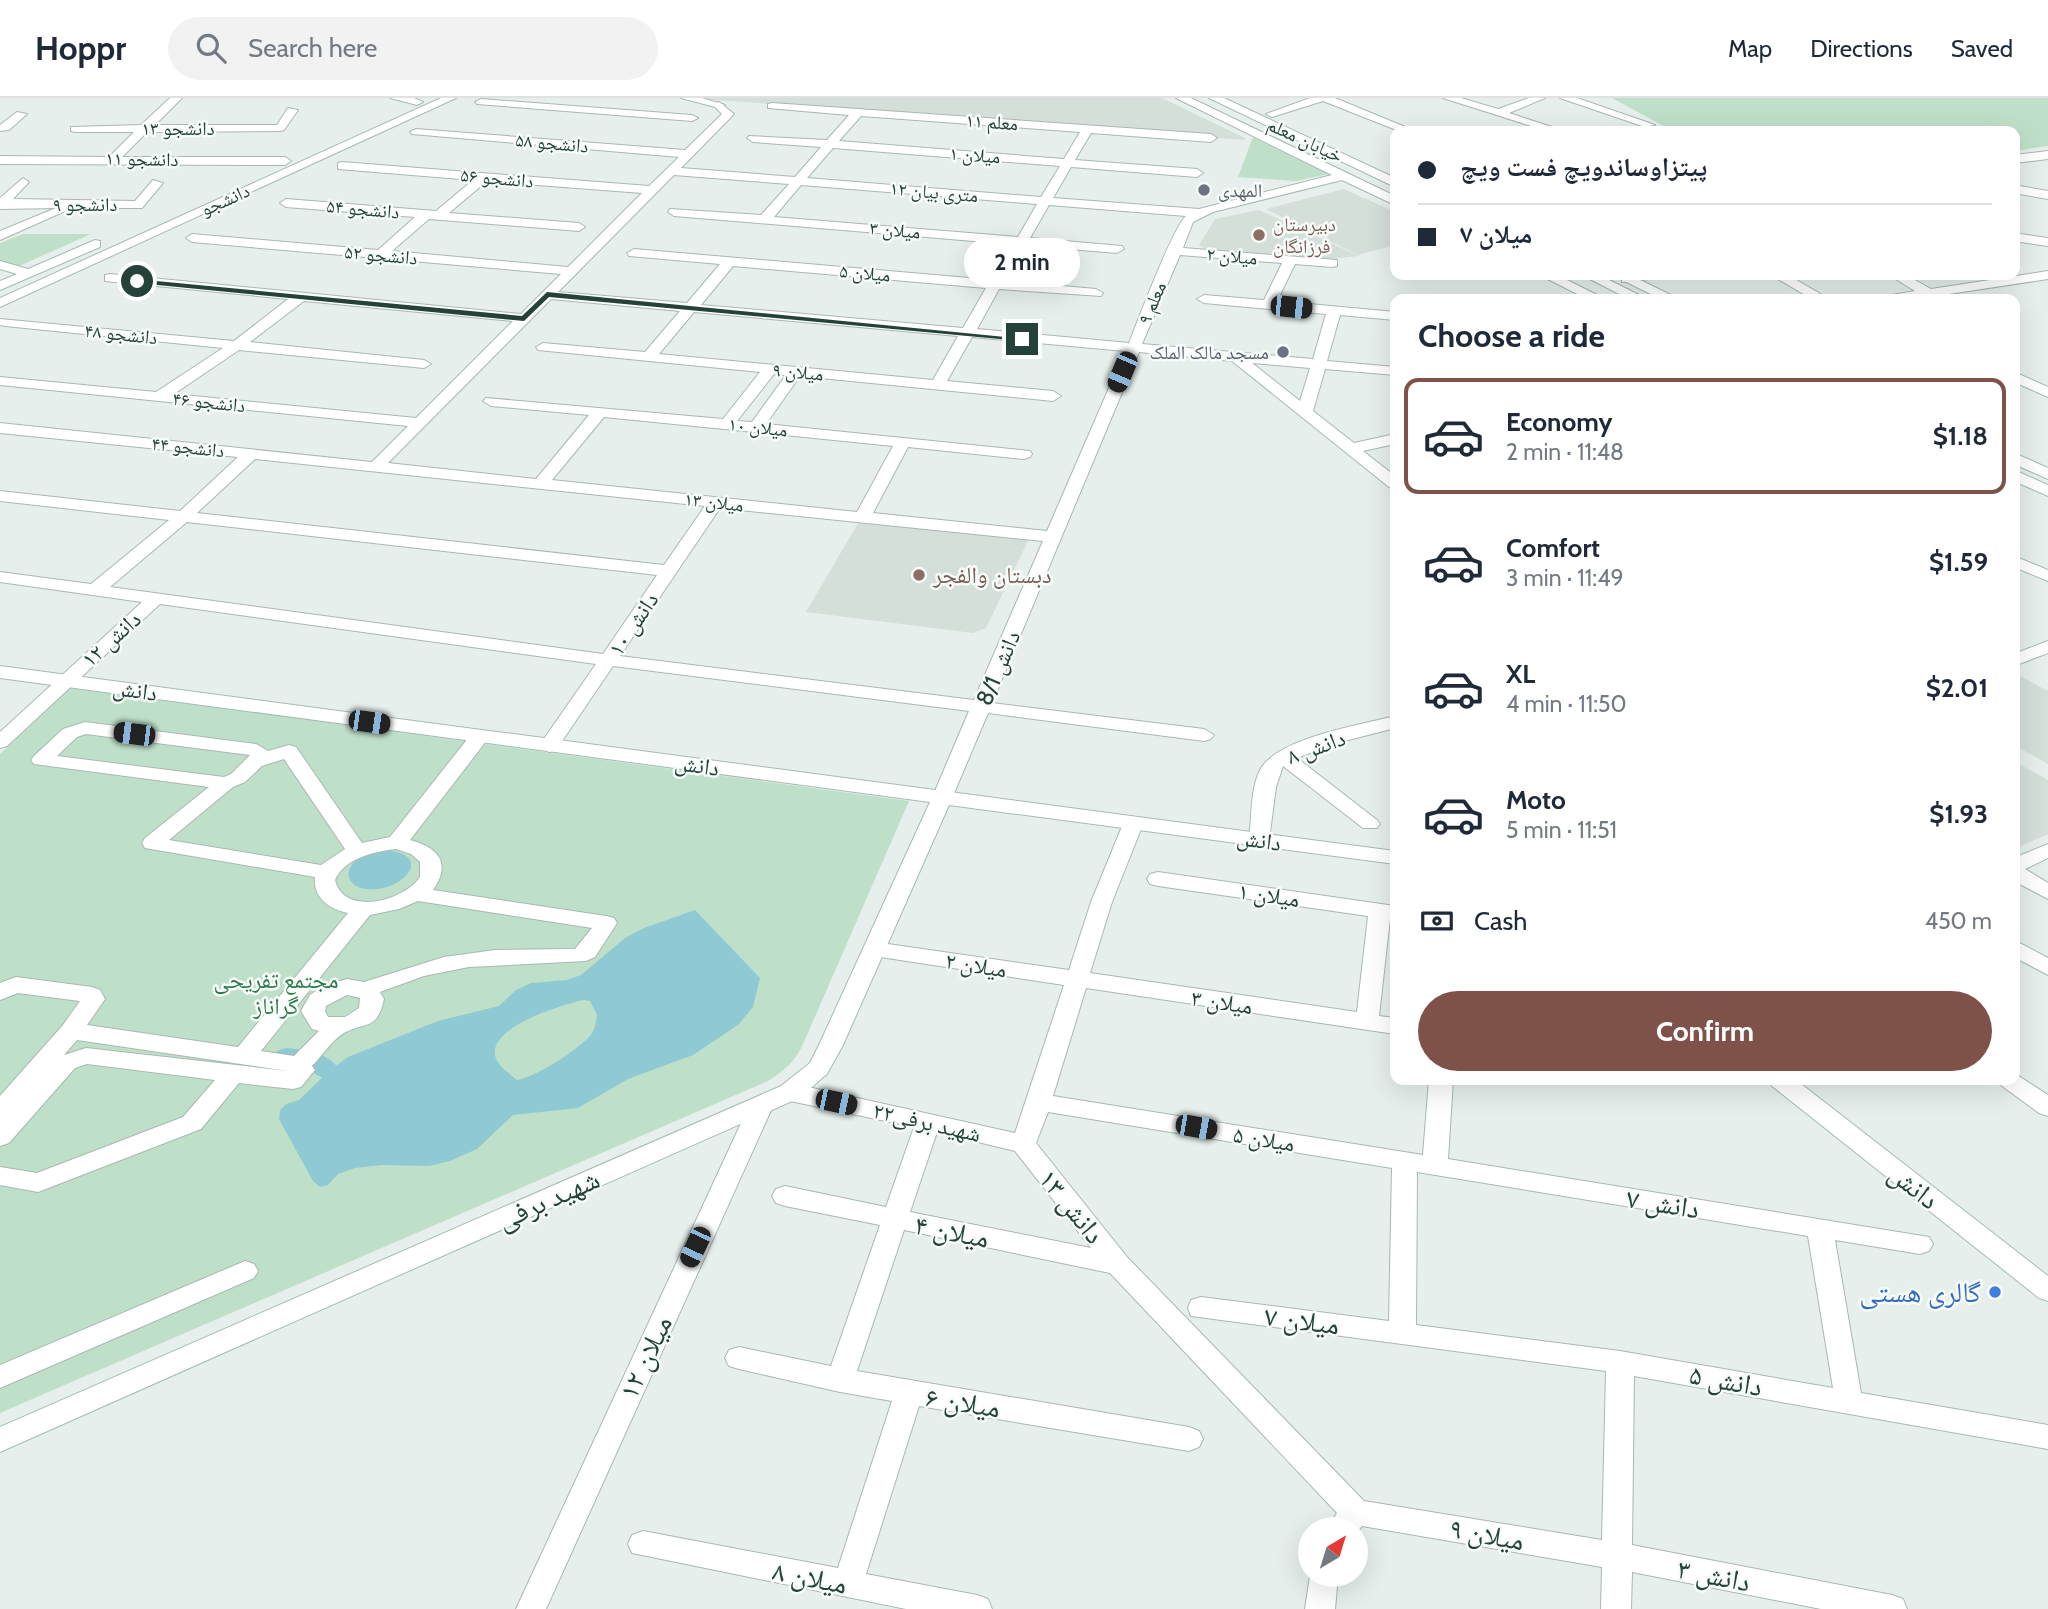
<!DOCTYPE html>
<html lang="en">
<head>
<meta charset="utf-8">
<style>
	:root { --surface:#fff; --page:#f2f2f3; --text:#1f2937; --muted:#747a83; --line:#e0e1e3; --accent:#7f5249 }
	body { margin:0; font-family:Cabin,"Noto Naskh Arabic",sans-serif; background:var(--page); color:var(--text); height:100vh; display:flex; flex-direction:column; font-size:26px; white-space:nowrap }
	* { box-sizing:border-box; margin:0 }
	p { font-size:23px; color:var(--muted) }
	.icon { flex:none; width:38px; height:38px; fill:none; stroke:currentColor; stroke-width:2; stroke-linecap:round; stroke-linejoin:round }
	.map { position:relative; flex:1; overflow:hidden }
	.details { position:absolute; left:1390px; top:196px; width:630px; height:791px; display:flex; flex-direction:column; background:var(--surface); border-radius:14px; box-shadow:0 7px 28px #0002 }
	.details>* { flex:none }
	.top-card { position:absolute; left:1390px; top:28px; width:630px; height:154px; border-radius:14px; box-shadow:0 7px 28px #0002; display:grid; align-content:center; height:154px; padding:0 28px; background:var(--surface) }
	.needle { width:46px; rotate:38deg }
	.fabs { position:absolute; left:1298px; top:1419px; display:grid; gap:14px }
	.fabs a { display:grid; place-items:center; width:70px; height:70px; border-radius:50%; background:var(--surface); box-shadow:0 7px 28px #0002; font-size:35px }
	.end { position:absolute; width:32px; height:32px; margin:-16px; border:9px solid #24423a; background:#fff; box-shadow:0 0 0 4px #fff }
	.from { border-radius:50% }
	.bubble { position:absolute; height:49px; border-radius:24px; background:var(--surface); box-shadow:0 7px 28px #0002; font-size:23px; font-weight:800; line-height:49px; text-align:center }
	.car { position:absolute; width:21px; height:42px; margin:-21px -10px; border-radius:9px; box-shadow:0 0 5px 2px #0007; background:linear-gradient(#222 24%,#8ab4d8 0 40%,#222 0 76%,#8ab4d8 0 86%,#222 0) }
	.top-card b { display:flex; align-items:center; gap:24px; height:66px; font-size:26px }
	.top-card b+b { border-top:2px solid var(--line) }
	.top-card i { width:18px; height:18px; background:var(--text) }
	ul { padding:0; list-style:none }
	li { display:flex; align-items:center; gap:21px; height:116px; margin:0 14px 10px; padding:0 14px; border:4px solid transparent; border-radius:14px }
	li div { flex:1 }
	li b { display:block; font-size:26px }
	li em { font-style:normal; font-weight:800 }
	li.active { border-color:var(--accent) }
	li>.icon { width:63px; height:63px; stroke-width:1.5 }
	h2 { padding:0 28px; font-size:32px; line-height:84px }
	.pay { display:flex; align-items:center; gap:18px; height:77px; padding:0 28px; font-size:26px }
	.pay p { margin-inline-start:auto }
	.cta { display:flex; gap:14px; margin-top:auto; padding:14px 28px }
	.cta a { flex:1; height:80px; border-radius:42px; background:var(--accent); color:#fff; font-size:28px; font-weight:800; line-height:80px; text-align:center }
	header { display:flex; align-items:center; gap:42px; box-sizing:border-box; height:98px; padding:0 35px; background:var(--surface); border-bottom:2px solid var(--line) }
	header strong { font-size:33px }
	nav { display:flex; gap:38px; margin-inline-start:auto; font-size:24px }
	.search { width:490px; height:63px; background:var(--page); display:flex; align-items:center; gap:18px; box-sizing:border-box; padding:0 24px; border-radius:38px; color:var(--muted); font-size:26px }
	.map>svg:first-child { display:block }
	.built { fill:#d4dfda }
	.green { fill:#bfe0c8 }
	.water { fill:#8ec9d4; fill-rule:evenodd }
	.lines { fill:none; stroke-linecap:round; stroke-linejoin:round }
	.canal { fill:#8ec9d4; fill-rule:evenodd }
	.street-casing { stroke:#a8b8b2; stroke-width:2 }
	.secondary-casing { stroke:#a4bbb3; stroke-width:2 }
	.street { fill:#fff; fill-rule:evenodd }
	.secondary { fill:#fff; fill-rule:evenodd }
	.route { fill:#24423a }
	.worship-dot { fill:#6b7280; stroke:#f7fbf9; stroke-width:2.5 }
	.education-dot { fill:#8d6e63; stroke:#f7fbf9; stroke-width:2.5 }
	.shop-dot { fill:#3f7fe0; stroke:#f7fbf9; stroke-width:2.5 }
	.labels { text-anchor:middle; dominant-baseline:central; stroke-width:5; stroke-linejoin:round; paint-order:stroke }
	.far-street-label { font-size:19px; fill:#24423a; stroke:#f7fbf9 }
	.far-worship-label { font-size:19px; fill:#5b616d; stroke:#f7fbf9; text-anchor:start }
	.far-education-label { font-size:19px; fill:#785e54; stroke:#f7fbf9; text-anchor:start }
	.education-label { font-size:23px; fill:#785e54; stroke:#f7fbf9; text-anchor:start }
	.street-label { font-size:23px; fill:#24423a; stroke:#f7fbf9 }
	.park-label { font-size:23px; fill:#2d7a4b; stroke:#f7fbf9 }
	.near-street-label { font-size:28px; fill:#24423a; stroke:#f7fbf9 }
	.near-shop-label { font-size:28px; fill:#366cbe; stroke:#f7fbf9; text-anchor:end }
</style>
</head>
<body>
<header>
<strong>Hoppr</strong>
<div class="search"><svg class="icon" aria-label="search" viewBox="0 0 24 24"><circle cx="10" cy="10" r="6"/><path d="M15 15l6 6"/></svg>Search here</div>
<nav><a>Map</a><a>Directions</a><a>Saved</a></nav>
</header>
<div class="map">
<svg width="2048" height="1511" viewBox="0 0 2048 1511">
	<rect width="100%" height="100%" fill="#e6efeb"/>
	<!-- built -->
	<g class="built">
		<path d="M691,0H1162L1245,40L1244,42Z"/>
		<path d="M1344,91L1395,114V147L1358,157L1266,111Z"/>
		<path d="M1259,112L1359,158L1330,161L1206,151L1199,147L1215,121Z"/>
		<path d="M864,415L1029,441L986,530L973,535L806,514Z"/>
		<path d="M2014,575L2048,593V666L2014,647Z"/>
		<path d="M2014,663L2048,682V736L2014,751Z"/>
	</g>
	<!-- green -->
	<g class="green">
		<path d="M1612,0H2048V48L2014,53V33H1673Z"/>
		<path d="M1253,39L1328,76L1296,83L1238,79Z"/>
		<path d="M23,136H91L19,168L0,163V145Z"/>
		<path d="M70,590L909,703L804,944C796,963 785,972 768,983L0,1315V656Z"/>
	</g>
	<!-- water -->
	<g class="water">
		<path d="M383,752C438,755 402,796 366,791C348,789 342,773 357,762C365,756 374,754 383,752Z"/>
		<path d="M695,812L760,880L753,909L738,927L693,957L628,981L578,1010L513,1017L477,1051L450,1063L429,1068L382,1067L355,1070L338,1076L328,1087L320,1089L313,1083L279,1021L280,1012L286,1006L299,1002L328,974L348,959L438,923L499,908L516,892L531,885L567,882L581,877L625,840L644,830ZM583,902L590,903L597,917C596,924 595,932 590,938C576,953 536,979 517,982C509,975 497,968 495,957C490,928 562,907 583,902Z"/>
	</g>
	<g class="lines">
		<!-- canal -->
		<path class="canal" d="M286,950C307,952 329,954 341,974L337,980L328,983L303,969L277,965L273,959L277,953Z"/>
		<!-- street casing -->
		<g class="street-casing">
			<g id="street">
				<path d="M170,0H182L155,27H277L288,10L298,12L284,32L280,33L147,34L122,59H285L291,63L285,67L0,66V58L109,59L134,34H75L71,33V29L141,27Z"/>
				<path d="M1176,0H1191L1395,98V107L1342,82L1213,114L1193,124L1183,150L1337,162V168L1332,169L1295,166L1277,203L1395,214V222L1340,217L1327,263L1395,269V277L1325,271L1313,313L1354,345L1395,336V346L1363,353L1395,378V391L1389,389L1232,263L1139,254L992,605L1204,631L1214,637L1211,641L1204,643L988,615L952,700L949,704H935L932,700L969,613L613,568L556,652L549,654L539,648L596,566L160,506L7,648L0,650V634L142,504L0,484V474L91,486L169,422L0,403V393L180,413L238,359L0,335V325L372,364L408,328L0,287V279L156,294L223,250L5,228L0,227V221L234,243L288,201L105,183V177L110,176L521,216L561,176L192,144L186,140L192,136L378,152L415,119L286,109L280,105L286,101L436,113L473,82L338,71V65L342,64L649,88L679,59L412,36L410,34L416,31L685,52L722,16L713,7L719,4L734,16L681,70L795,79L821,49L753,44L747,40L749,38L827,42L849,17L768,10V6L772,5L1211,36L1217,40L1211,44L1091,35L1075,62L1197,71L1203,75L1197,79L1071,69L1053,100L1199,111L1332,77ZM861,18L1080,34L1064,61L839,43ZM833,50L1060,68L1041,99L807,80ZM674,77L789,86L761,117L670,111L668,114L674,118L1117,155L1124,151L1122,148L1030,140L1049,107L1186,118C1173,129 1138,222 1129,245L977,231L999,191L1101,198L1103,195L1096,191L634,151L627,155L629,158L720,166L687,205L558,194ZM487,83L642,95L568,169L392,153L429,121L579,133L585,129L579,125L449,115ZM801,87L1037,106L1018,139L774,119ZM1180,157L1282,165L1264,202L1204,197L1197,201L1204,205L1326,216L1313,261L1142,246ZM733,168L986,190L963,230L701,207ZM551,201L680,213L645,254L543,245L536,249L538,252L760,274L723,321L486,300L483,303L491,308L589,317L536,381L388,365ZM304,203L513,223L416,320L174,296L239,252L424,270L431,266L424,262L250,244ZM694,214L958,238L933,282L659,256ZM972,239L1125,253L1047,433L873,415L908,349L1024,361L1030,359L1032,356L1030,353L766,326L800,278L1053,303L1061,298L1053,293L947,283ZM1252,265L1310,270L1300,303ZM774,276L786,277L752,324L737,323ZM604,319L893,348L857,414L552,382ZM255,361L705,408L664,467L197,415ZM720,410L1043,443L974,602L620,558ZM187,424L657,477L603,556L110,489Z"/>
				<path d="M1310,0H1335L1415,33H1399L1323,3L1272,19L1266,16Z"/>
				<path d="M1443,0H1461L1498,11L1529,0H1545L1509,15L1564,33H1547Z"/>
				<path d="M1560,0H1577L1655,27L1645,29Z"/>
				<path d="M481,1L692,17L698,20L692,23L477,6L475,4Z"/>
				<path d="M17,14L27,16L9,32L0,33V27Z"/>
				<path d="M2048,53V61L2014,65V57Z"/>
				<path d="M23,80L29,84L13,101L135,103L153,82L163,85L142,110H72L0,142V133L56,110L0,111V100Z"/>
				<path d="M2014,87L2048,93V101L2014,95Z"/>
				<path d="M2014,135L2048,140V148L2014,143Z"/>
				<path d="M2048,173V181L1916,201H1884L1886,198L1915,193L1889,177H1906L1931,191Z"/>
				<path d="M1540,177H1557L1605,201H1587Z"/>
				<path d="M1628,177H1657L1650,181L1622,184V178Z"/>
				<path d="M1771,177H1788L1829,201H1812Z"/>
				<path d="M2014,274L2048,289V299L2014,284Z"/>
				<path d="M2014,458L2048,472V483L2014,469Z"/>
				<path d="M2048,543V555L2014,568V556Z"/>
				<path d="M1395,618V630L1333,646L1297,660L1377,722L1380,726L1377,730H1363L1283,668L1276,689L1269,742L1266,746H1252L1249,742C1252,720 1250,692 1260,672C1276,640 1361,627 1395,618Z"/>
				<path d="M85,624L256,646L268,653L289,647L296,649L362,745L390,739L473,634H487L490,638L487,642L410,742C438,749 452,765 433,792L606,818L614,820L617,825L595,859L586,863L469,869L424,878L380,894L384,901C377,933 366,923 344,935C333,941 322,958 312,968L315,972L301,989L293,991L239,985L201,1031L38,1094L0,1087V1069L37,1075L183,1019L215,982L87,966L75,970L9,1045L0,1048V998L63,927L80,903L18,895L0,902V885L16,879L92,889L100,892L105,901L87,927L238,949L348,815C329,811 313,800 315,779L145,750L142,745L145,740L209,689L34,666L31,662L34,658L63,631ZM86,636L250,657L231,676L224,679L57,658L77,639ZM284,661L345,751L321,767L169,742L233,689L245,684L262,668ZM396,751L411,756L420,764V779C404,803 344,819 335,782C345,760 373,754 396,751ZM418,803L592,830L575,851L495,852L444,859L364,884L347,881L323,888L310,897L301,913L312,931L319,933L294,958L261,953L370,817L399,811ZM347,897L360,900L359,910L345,919H328L325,913L326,908ZM77,942L288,973L86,950L64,957Z"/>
				<path d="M1133,720L1140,722L1143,726L1112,804L1090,875L1357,914L1368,818L1158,788L1150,786L1147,781L1150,776L1158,774L1395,808V822L1390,821L1379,918L1395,920V936L1086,890L1053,998L1423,1057L1429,982H1453L1448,1061L1929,1139L1933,1146L1929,1153L1920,1156L1835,1142L1861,1295L2048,1327V1351L1634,1278L1632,1447L1892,1497L1903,1501L1907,1511H1821L1632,1474L1631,1511H1601L1602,1469L1362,1428L1356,1435V1432H1326L1337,1415L1110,1175L904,1132L857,1273L1189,1329L1199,1333L1203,1341L1199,1349L1189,1353L919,1308L866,1476L977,1497L988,1501L992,1511H906L632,1455L628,1446L632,1437L643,1433L838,1470L892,1303L840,1294L739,1271L729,1268L725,1260L729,1252L739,1249L831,1268L880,1127L785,1108L776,1105L772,1098L776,1091L785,1088L886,1109L914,1029L790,1003L781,1000L778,994L781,988L790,985L1015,1035L1064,887L874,858L866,856L863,851L866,846L874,844L1069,872L1091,804L1123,726L1126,722ZM1048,1014L1392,1070L1389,1223L1201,1199L1191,1202L1188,1210L1191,1218L1606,1273L1602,1442L1364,1403L1127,1159L1036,1045ZM937,1034L1015,1053L1091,1150L910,1114ZM1417,1074L1808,1138L1833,1290L1620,1253L1416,1227Z"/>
				<path d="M2048,746V760L2025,771L2048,785V801L2014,783V760Z"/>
				<path d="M2014,842L2048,860V877L2014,859Z"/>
				<path d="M2014,975L2048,997V1018L2039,1015L2002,988L1998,982H2014Z"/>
				<path d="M761,999L770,1002L773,1008L546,1511H516L749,1008L752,1002Z"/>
				<path d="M245,1163L254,1166L258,1173L254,1180L0,1290V1267Z"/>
				<path d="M1311,1471V1477H1338L1335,1511H1305Z"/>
			</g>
		</g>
		<!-- secondary casing -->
		<g class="secondary-casing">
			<g id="secondary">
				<path d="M390,0H414L423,4L417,7Z"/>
				<path d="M441,0H456L0,209V200Z"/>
				<path d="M681,0H702L725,7L719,10Z"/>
				<path d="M1209,0H1224L1395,80V89Z"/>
				<path d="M95,142L100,143V149L0,192V183L17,176L0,171V163L28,171Z"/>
				<path d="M1582,177H1599L1639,197L1632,201L1627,200Z"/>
				<path d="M1612,177H1630L1679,201H1661Z"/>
				<path d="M2014,355L2048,370V381L2014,366Z"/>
				<path d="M2014,372L2048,387V398L2014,383Z"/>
				<path d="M0,568L1395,753V766L949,707L843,947L827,976L799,1000L0,1354V1329L781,988L810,965L819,947L930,704L0,580Z"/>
				<path d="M1768,982H1796L2048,1178V1203L2039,1200L1772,988Z"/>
			</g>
		</g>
		<!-- street -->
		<use href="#street" class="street"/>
		<!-- secondary -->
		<use href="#secondary" class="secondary"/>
	</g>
	<!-- route -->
	<path class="route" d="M135,181L522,218L547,194L1026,241L1022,243L549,199L524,223L137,185Z"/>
	<!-- markers -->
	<g class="worship-dot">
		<circle cx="1204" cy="92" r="7"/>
		<circle cx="1283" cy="254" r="7"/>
	</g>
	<g class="education-dot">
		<circle cx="1259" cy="137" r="7"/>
		<circle cx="919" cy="477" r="7"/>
	</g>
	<circle class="shop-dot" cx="1995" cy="1194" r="7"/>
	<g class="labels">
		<!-- far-street labels -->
		<g class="far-street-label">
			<text transform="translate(992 24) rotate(4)">معلم ۱۱</text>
			<text x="178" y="30">دانشجو ۱۳</text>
			<text transform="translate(1305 42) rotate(25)">خیابان معلم</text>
			<text transform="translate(552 45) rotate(5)">دانشجو ۵۸</text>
			<text transform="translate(975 57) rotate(4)">میلان ۱</text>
			<text transform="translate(142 61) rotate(1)">دانشجو ۱۱</text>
			<text transform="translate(497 80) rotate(5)">دانشجو ۵۶</text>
			<text transform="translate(934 94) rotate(5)">۱۲ متری بیان</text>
			<text transform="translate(225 102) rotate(-24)">دانشجو</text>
			<text x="85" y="106">دانشجو ۹</text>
			<text transform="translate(363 111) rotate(5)">دانشجو ۵۴</text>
			<text transform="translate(895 132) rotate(5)">میلان ۳</text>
			<text transform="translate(381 157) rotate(5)">دانشجو ۵۲</text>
			<text transform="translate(1232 158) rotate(5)">میلان ۲</text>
			<text transform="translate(865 175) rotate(5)">میلان ۵</text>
			<text transform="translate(1152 205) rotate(-67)">معلم ۹</text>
			<text transform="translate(121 236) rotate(6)">دانشجو ۴۸</text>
			<text transform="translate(798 274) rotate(5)">میلان ۹</text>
			<text transform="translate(209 304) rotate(6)">دانشجو ۴۶</text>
			<text transform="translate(758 329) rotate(6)">میلان ۱۰</text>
			<text transform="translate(188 349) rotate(6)">دانشجو ۴۴</text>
			<text transform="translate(714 404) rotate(6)">میلان ۱۳</text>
		</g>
		<!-- far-worship labels -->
		<g class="far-worship-label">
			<text x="1218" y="92">المهدی</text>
			<text x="1269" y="254" text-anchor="end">مسجد مالک الملک</text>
		</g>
		<!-- far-education labels -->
		<g class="far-education-label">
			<text x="1273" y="126">دبیرستان<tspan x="1273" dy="22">فرزانگان</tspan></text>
		</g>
		<!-- education labels -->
		<g class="education-label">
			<text x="933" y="477">دبستان والفجر</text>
		</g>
		<!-- street labels -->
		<g class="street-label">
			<text transform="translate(633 526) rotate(-56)">دانش ۱۰</text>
			<text transform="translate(111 541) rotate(-42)">دانش ۱۲</text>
			<text transform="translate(998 570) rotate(-67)">دانش 8/1</text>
			<text transform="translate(135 592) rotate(8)">دانش</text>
			<text transform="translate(1316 649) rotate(-20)">دانش ۸</text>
			<text transform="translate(697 667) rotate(8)">دانش</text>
			<text transform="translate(1259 742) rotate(8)">دانش</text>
			<text transform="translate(1269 797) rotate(8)">میلان ۱</text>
			<text transform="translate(976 867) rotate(9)">میلان ۲</text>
			<text transform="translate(1222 904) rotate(8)">میلان ۳</text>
			<text transform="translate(927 1024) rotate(13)">شهید برفی۲۲</text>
			<text transform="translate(1264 1041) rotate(9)">میلان ۵</text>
		</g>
		<!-- park labels -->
		<g class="park-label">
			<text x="276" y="882">مجتمع تفریحی<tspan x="276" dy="26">گراناز</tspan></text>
		</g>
		<!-- near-street labels -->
		<g class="near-street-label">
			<text transform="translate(1914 1088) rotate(38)">دانش</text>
			<text transform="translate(548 1101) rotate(-24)">شهید برفی</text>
			<text transform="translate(1663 1105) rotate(9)">دانش ۷</text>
			<text transform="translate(1072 1108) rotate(51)">دانش ۱۳</text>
			<text transform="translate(952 1133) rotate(11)">میلان ۴</text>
			<text transform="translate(1302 1222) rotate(7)">میلان ۷</text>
			<text transform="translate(645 1259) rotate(-65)">میلان ۱۲</text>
			<text transform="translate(1726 1282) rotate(10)">دانش ۵</text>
			<text transform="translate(963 1304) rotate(9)">میلان ۶</text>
			<text transform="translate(1487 1436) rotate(10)">میلان ۹</text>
			<text transform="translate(1714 1477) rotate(11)">دانش ۳</text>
			<text transform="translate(810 1479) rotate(11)">میلان ۸</text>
		</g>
		<!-- near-shop labels -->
		<g class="near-shop-label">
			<text x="1981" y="1194">گالری هستی</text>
		</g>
	</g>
</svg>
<div class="fabs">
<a><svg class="needle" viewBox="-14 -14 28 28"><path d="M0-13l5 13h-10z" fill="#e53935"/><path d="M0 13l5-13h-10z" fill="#747a83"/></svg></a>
</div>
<i class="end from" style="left:137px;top:183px"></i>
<i class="end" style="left:1022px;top:241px"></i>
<div class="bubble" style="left:964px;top:140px;width:116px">2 min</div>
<i class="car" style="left:1291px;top:209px;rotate:96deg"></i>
<i class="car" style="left:1122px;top:274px;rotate:203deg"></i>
<i class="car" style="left:369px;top:624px;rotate:98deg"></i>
<i class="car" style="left:134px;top:636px;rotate:277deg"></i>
<i class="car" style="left:836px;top:1004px;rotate:102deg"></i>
<i class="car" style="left:1196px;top:1029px;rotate:100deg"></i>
<i class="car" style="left:695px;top:1149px;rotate:205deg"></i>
<div class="top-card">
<b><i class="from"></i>پیتزاوساندویچ فست ویچ</b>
<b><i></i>میلان ۷</b>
</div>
<section class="details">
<h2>Choose a ride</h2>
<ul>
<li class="active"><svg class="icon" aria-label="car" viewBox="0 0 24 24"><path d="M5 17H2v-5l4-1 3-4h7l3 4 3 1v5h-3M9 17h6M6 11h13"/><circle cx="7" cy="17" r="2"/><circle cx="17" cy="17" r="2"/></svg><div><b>Economy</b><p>2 min · 11:48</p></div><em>$1.18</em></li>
<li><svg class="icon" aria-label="car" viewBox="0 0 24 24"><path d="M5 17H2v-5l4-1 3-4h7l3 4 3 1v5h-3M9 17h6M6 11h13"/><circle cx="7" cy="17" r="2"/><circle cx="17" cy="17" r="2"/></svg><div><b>Comfort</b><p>3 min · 11:49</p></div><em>$1.59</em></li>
<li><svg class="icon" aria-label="car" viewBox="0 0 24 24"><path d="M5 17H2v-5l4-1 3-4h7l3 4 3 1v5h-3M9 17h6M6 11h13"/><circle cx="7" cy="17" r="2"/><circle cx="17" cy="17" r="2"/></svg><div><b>XL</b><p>4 min · 11:50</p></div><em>$2.01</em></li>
<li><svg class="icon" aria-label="car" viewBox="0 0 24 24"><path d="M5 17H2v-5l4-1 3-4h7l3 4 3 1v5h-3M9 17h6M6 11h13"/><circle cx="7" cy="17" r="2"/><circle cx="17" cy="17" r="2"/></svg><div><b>Moto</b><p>5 min · 11:51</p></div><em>$1.93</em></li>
</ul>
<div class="pay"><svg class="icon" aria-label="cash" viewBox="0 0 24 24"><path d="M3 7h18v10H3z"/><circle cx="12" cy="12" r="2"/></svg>Cash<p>450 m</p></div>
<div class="cta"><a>Confirm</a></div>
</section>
</div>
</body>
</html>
